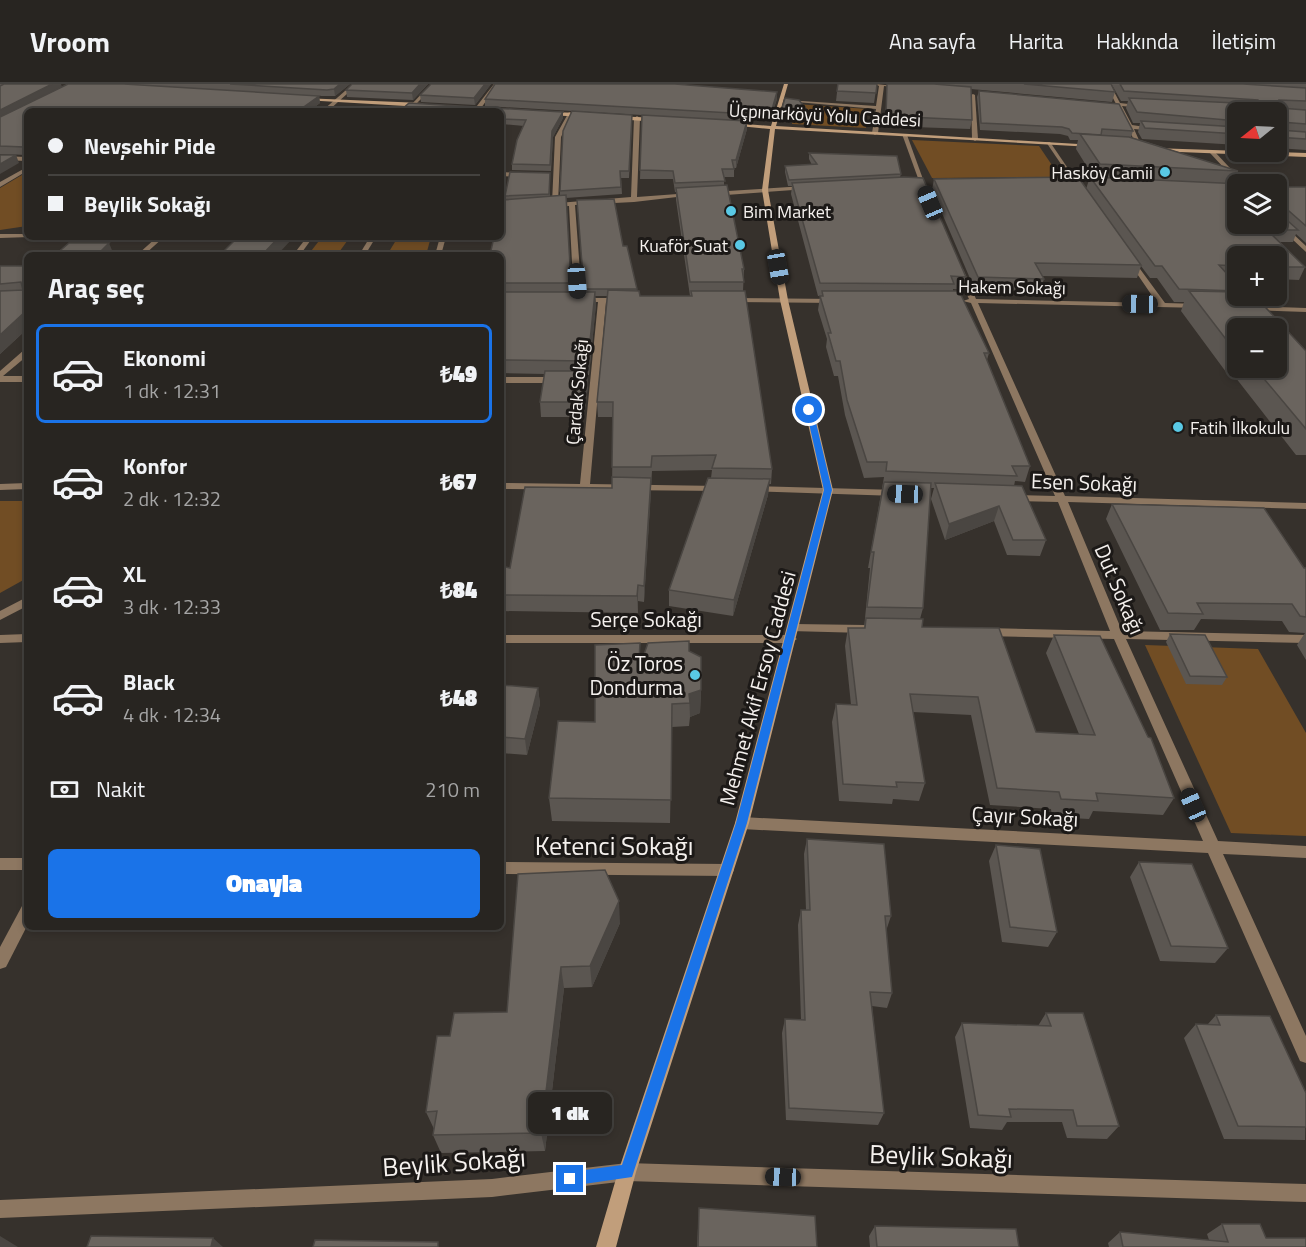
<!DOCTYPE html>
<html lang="tr">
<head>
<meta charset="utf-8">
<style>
	:root { --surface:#282521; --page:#34312e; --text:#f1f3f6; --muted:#a5a5a5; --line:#44423f; --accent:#1a73e8 }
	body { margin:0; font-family:"Titillium Web",sans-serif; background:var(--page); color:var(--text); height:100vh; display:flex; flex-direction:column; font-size:22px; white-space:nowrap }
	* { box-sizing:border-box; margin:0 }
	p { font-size:20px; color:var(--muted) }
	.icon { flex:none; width:33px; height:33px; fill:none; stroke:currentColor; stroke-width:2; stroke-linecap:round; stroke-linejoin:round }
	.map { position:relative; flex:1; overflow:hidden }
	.details { position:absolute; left:24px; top:168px; width:480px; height:678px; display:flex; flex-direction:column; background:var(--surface); border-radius:9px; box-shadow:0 3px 9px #0003,0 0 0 2px var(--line) }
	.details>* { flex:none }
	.hud { position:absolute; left:24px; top:24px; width:480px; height:132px; border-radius:9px; box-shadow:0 3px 9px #0003,0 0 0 2px var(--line); display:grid; align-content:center; height:132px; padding:0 24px; background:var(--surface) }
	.needle { width:39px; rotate:252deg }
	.tools { position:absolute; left:1227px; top:18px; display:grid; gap:12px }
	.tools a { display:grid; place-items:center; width:60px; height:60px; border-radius:9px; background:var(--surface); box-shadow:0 3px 9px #0003,0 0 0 2px var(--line); font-size:30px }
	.end { position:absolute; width:27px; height:27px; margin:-14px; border:8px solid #1a73e8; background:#fff; box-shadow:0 0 0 3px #fff }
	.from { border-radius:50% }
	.bubble { position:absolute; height:42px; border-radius:9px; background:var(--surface); box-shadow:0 3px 9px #0003,0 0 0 2px var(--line); font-size:20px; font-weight:800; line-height:42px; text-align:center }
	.car { position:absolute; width:18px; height:36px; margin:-18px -9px; border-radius:8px; box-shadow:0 0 4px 2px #0007; background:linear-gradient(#222 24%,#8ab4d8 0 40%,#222 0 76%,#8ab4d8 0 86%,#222 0) }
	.hud b { display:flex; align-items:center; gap:21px; height:57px; font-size:22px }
	.hud b+b { border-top:2px solid var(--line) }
	.hud i { width:15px; height:15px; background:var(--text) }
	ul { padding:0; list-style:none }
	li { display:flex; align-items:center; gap:18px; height:99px; margin:0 12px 9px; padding:0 12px; border:3px solid transparent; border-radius:9px }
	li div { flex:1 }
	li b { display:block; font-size:22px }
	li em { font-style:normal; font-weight:800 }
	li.current { border-color:var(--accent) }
	li>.icon { width:54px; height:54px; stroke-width:1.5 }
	h2 { padding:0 24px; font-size:27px; line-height:72px }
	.pay { display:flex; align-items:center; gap:15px; height:66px; padding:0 24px; font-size:22px }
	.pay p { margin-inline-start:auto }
	.cta { display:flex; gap:12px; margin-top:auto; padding:12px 24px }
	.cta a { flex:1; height:69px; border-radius:9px; background:var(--accent); color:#fff; font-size:24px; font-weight:800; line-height:69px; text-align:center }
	header { display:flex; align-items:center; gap:36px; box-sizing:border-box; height:84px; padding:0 30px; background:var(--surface); border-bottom:2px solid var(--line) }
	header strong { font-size:28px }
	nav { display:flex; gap:33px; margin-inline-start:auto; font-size:21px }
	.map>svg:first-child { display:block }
	.green { fill:#714d24 }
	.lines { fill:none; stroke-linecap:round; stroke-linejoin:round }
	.minor { fill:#8d7761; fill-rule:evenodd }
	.secondary { fill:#c19e7b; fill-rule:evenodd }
	.wall { fill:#5b5651; fill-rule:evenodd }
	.shaded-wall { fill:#4a4642 }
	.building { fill:#6a645e; stroke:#4a4642; stroke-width:1.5 }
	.route { fill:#1a73e8 }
	.poi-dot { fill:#59c8e4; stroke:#1c1917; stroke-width:2 }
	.labels { text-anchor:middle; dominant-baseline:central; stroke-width:6; stroke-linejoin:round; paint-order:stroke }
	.far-street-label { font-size:18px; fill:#f5f1ee; stroke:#1c1917 }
	.far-poi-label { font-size:18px; fill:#f5f1ee; stroke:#1c1917; text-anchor:end }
	.street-label { font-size:21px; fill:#f5f1ee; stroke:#1c1917 }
	.poi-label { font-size:21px; fill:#f5f1ee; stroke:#1c1917; text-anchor:end }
	.near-street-label { font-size:26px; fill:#f5f1ee; stroke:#1c1917 }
</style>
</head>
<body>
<header>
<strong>Vroom</strong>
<nav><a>Ana sayfa</a><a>Harita</a><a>Hakkında</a><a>İletişim</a></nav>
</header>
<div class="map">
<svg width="1306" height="1163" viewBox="0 0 1306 1163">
	<rect width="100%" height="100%" fill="#36312c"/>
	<!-- green -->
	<g class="green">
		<path d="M795,20L868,25L866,44L792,40Z"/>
		<path d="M912,56L1039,62L1060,93L932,94Z"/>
		<path d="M27,88V142L0,146V104Z"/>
		<path d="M322,153H350L337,171H308Z"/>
		<path d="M398,153H431L426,171H387Z"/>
		<path d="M0,417H27V494L0,509Z"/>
		<path d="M1145,561L1258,565L1306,649V752L1231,749Z"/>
	</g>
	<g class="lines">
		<!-- minor -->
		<g class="minor">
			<path d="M353,0H358L328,27H322Z"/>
			<path d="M431,0H436L414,22H410Z"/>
			<path d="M494,0H498L479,27H473Z"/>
			<path d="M875,0L905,3L903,4L884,2L878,49L875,51L872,49L876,25L785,17L787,16L876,22L879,2Z"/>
			<path d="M1106,0H1110L1120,19L1145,22L1142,24L1122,22L1132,41L1158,45L1155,47L1134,45L1143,65L1138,64Z"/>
			<path d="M973,10L975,11L978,55L975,57L972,55L971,11Z"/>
			<path d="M569,28L572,30L561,53L558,119L631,113L634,34L637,32L640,34L637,113L691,109L694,111L634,118L575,121L582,214H623L627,216L623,218H606L590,400L720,402L723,403V407L501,405V399L580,400L598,218H578L574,216L569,122L550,123L547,121L552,119L555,53Z"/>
			<path d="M902,50L907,51L928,109L923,108Z"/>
			<path d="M1046,58H1050L1084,108H1080Z"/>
			<path d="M1210,67H1214L1245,100H1239L1210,69Z"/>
			<path d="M0,72L27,73V77L0,76Z"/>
			<path d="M27,83V87L0,103V98Z"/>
			<path d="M501,88L524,89L527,91L524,93L501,92Z"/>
			<path d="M805,102L807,105L712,112L709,110L712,108Z"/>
			<path d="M1276,134L1306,162V168L1276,140Z"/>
			<path d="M0,150H27V153H30L0,154Z"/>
			<path d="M157,153H164L144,171H137Z"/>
			<path d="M307,153H313L300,171H293Z"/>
			<path d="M370,153H376L365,171H359Z"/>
			<path d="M440,153H446L441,171H435Z"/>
			<path d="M1130,173L1132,174L1165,219L1199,220L1203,222L1202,224L978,219L1065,412L1306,419V425L1068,418L1122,547L1306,551V559L1126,555L1218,757L1306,762V774L1223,770L1306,952V979L1300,977L1208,769L742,745L737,743L735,739L737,735L742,733L1203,757L1114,555L984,552L978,548L984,544L1110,547L1058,418L1013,417L1008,414L1013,411L1055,412L971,219L963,217L969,215L955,185L959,183L963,185L976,215L1157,219L1127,175Z"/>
			<path d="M727,214L836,215L840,217L836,219L730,218H727Z"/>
			<path d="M1249,222L1306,224V228L1252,226L1248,224Z"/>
			<path d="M24,266H27V272L3,292H27V298H0V287Z"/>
			<path d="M501,293H560L564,296L560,299H501Z"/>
			<path d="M27,399V405L0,406V400Z"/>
			<path d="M752,402L897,406L902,409L897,412L749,407V403Z"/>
			<path d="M27,513V522L0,536V527Z"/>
			<path d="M794,540L865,541L871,545L865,549L790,547L788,544Z"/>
			<path d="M27,550V558L0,559V551Z"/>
			<path d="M501,551H791L797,555L791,559H501Z"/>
			<rect x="0" y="774" width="27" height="12"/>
			<path d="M501,778L727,780L732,782L734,786L732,790L727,792L501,790Z"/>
			<path d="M27,820V842L6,883L0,885V863L22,822Z"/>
			<path d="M627,1079L1306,1100V1118L627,1097L492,1113L0,1134V1116L492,1095Z"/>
		</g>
		<!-- secondary -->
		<g class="secondary">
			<path d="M784,0H788L776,42L1095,61L1092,63L775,45L768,106L788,216L833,406L749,739L636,1088L616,1163H596L618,1088L735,739L823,406L780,216L762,106L770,45L729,41L732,39L771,42Z"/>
			<path d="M302,14L422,19L425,21L422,23L304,16Z"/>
			<path d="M545,28L586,29L589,31L586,33L547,31Z"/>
			<path d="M614,32L658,34L661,36L658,38L616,35Z"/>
			<path d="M1153,64L1306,69V73L1155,67Z"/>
		</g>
	</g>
	<!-- wall -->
	<g class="wall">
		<path d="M0,0L62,3L136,1V0H350L335,12H319L320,19L309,27H27V71L0,70Z"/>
		<path d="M352,0H428L413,16L347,13L346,6Z"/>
		<path d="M491,0L475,21L421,18L420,11Z"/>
		<path d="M838,0H877L874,19L836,17Z"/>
		<path d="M887,0H1306V66L1276,64V28H1238V61L1142,55L1138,48L1140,39H1133L1126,24L1128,17H1121L1112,1L1115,8L1112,18L971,5L972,36L970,45L885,42Z"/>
		<path d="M979,7L1133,47L1131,53L1238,87L1233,100H1265H1238L1276,103H1306V159L1296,150L1293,158H1279L1305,183L1299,196L1276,195V172H1238V194H1231L1238,202V212L1306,267V371H1296L1232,289L1226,288L1181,227L1184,218H1174L1157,194H1150L1141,182L1137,194L1042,192L1044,195L1040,207L975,206L932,106L934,95L1086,105L1090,93L1094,94L1076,65L1078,56H1070L1068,52L1060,50L980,46L977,13ZM1238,244L1276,284H1238Z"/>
		<path d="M485,15H777L770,36L749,34V37H747V45L736,84H734V93H724V101L744,185L743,207L772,385L771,400H769L768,411L733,532L669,522V506L711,394L712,386L652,387L644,518L638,517V529L501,527V482L510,484L612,404L613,333H598L597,318L607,212H595L596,220L589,291H587L588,301L584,333H541L540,318L545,290L501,289V171L505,112L550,89V112L560,111V107L632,38L629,94H621L622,110L566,114L571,208H584L577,116L623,162L637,207L640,212H690L676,116V108H675L673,95H640L642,31L485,22Z"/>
		<path d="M501,27L563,34L553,53L551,87L512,86V80L524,42L501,40Z"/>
		<path d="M780,31L812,33L811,39L780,36Z"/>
		<path d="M809,69L901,90L900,93L966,193L963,206L953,205V207L989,269L987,276L1030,382L1025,398L1015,397L1014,402L1046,456L1040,472L1007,471L994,437L945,456L931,415L934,404H931L923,524L920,535L922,543L1036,648L1079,650L1046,569L1054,551L1174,714L1163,731L1093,727L1089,735L1052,733L1051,725L990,721L971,631L913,628L925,699L919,717L893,715L892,720L839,717L832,638L836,620L851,621L845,562L848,544H864L870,484H868L884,393L864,394L845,331L838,292H834L826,263L827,255L818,226L820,212H818L791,110L792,102H788L785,88V82L812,81L809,75Z"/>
		<path d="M0,182H27V245L0,270Z"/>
		<path d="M1112,420L1306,484V576L1297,561L1305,549L1289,548L1282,537L1201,535L1194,546H1160L1106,435Z"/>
		<path d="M1170,550L1227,593L1222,601L1186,600L1166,558Z"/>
		<path d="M640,559V576H642L689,567L701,606L700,629L690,633L689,642L672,643L670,739L552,737L549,714L595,638Z"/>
		<path d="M501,601L538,604L540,620L527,671L501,669Z"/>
		<path d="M807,755L891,832L886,847L892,909L887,924L872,922L884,1029L878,1041L786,1036L782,949L785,935L801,936L798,841L801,826H806L804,770Z"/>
		<path d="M996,761L1057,848L1048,863L1002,858L989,777Z"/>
		<path d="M1139,778L1228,864L1215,879L1160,877L1130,793Z"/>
		<path d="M518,790L620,839L592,903L564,904L545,1067L441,1069L433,1051L434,1045L426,1028L450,952L507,928Z"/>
		<path d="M1046,929L1119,1042L1107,1055L1067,1054L1062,1038H1007L1002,1046L970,1044L955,953L962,939L1038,942Z"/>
		<path d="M1216,931L1306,1009L1305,1056L1224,1055L1184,954L1196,940H1208Z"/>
		<path d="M699,1124L817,1163H697Z"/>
		<path d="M1222,1140L1266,1154L1306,1163H1109L1108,1159L1120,1148L1209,1156L1207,1150Z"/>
		<path d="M875,1142L1019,1163H870L869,1152Z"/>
	</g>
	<!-- shaded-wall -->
	<g class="shaded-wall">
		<path d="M52,0H61L62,3L0,34V26Z"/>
		<path d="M340,0H350L335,12L334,5Z"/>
		<path d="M420,0H428L413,16L412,9Z"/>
		<path d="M485,0H491L475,21L474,14Z"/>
		<path d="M777,8V15L770,36L771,29Z"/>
		<path d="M319,12L320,19L309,27H298Z"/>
		<path d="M563,28V34L553,53L551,87L552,47Z"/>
		<path d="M747,37V45L736,84V76Z"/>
		<path d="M16,71L19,79L0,90V80Z"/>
		<path d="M279,153H294L277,171H262Z"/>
		<path d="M109,159L114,171H97Z"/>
		<path d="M595,208L596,220L589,291L588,277Z"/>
		<path d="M27,226V245L0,270V251Z"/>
		<path d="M587,287L588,301L584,333L583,318Z"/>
		<path d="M651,394V409L644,518V502Z"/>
		<path d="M770,395L768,411L733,532L734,516Z"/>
		<path d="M999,422L994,437L945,456L949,440Z"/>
		<path d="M638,501V529L637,512Z"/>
		<path d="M538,604L540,620L527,671L525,655Z"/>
		<path d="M701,606L700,629L690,633L689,610Z"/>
		<path d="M619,817L620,839L592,903L590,882Z"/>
		<path d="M561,883L564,904L545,1067L541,1049Z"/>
		<path d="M0,1152L18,1163H0Z"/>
		<path d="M213,1154L223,1163H211Z"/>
	</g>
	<!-- building -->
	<g class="building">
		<path d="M4,0H52L0,26V2Z"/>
		<path d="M68,0H124L319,12L298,27H27V65L26,66L24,63L0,62V33Z"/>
		<path d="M230,0H340L334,5L327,6Z"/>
		<path d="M352,0H420L412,9L346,6Z"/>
		<path d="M431,0H485L474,14L420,11Z"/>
		<path d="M495,0H675L777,8L771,29L750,27L749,30L485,15Z"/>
		<path d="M838,0H877L876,9L837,7Z"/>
		<path d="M887,0H934L971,3L972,36L886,32Z"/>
		<path d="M1024,0H1111L1115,8Z"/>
		<path d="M1120,0H1243L1306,4V17L1279,16L1280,24L1306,26V40L1281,38L1278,40L1280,46L1306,48V55L1276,53V28H1238V37L1137,28L1129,14L1258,20L1260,18L1258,16L1124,7Z"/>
		<path d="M979,7L1119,20L1133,47L1102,45L1101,51L1072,49L1069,45L1062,43L981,39Z"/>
		<path d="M785,14L799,16L812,33L780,31Z"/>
		<path d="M409,19L563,28L552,47L550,81L512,80L517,56L526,36L501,35V27H400Z"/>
		<path d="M572,27L632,31L629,87H620L621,103L560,107L563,47Z"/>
		<path d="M642,31L747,37L736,76H732L734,85H722L725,97L675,99L673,87L640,86Z"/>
		<path d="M1141,37L1238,43V50L1145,44Z"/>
		<path d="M1080,50L1129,53L1238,87L1100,80Z"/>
		<path d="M809,69L897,72L901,90L789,96L785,82L817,80Z"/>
		<path d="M0,71H16L0,80Z"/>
		<path d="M510,88L550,89L549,110L505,112Z"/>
		<path d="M904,93L923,94L966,193L951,192L954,200L820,199L792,99Z"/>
		<path d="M1078,93L1141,181L1035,179L1044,195L978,193L934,95Z"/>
		<path d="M1090,93L1242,100L1245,94L1265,100H1238V140H1276V103H1306V142L1281,120L1280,130L1298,146H1267L1305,183H1276V172H1238V182L1219,181L1238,202V207L1179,205L1162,182H1155Z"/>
		<path d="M727,101L744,185H742L744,198H690L676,104Z"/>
		<path d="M566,111L571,199H501V171H490L494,153H501V122L502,116Z"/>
		<path d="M614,115L623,162H627L637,205H584L577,116Z"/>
		<path d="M238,153H279L262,171H220Z"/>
		<path d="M69,159H109L97,171H55Z"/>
		<path d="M0,182H27V226L0,251V207L23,206L21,198L0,200Z"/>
		<path d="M608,206L639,207L640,212H692L691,207H745L772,385L712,384L716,371L652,372L651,383H612L613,318H597Z"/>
		<path d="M822,207H959L989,269H984L1030,382H1012L1017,392L886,387L887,378H867L847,316L840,277H836L828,249H831L820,212H823Z"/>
		<path d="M1189,207L1238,208V212H1255L1306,267V345L1255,284H1276V244H1238V267H1235Z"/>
		<path d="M501,208H595L588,277L501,276Z"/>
		<path d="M545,287H587L583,318H540Z"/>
		<path d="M612,393L651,394L644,502L638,501L637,512L501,511V482L510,484L525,403L612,404Z"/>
		<path d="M708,394L770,395L734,516L669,506Z"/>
		<path d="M884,398L931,399L923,524L867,523L874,468H871Z"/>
		<path d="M935,399L1022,402L1046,456H1013L999,422L949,440Z"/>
		<path d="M1112,420L1264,424L1304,484H1306V533L1300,532L1292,520L1197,519L1203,530L1168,529Z"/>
		<path d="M866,534L923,535L922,543L999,544L1036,648L1095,651L1054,551L1100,552L1148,653L1151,654L1174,714L1096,709L1098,717L1061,715L1059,708L997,704L978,613L910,610L925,699L896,698L897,703L843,700L836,620L857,621L848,544H865Z"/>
		<path d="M1170,550L1205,551L1227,593L1190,592Z"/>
		<path d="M689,557V567L701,573V606L689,610L690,619L672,620L671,716L549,714L558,637L595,638V561L640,559L639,576H642L648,559Z"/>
		<path d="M501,601L538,604L525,655L501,653Z"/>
		<path d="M807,755L884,760L891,832H885L892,909L870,908L884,1029L789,1024L785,935L805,936L801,826H810Z"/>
		<path d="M996,761L1040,765L1057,848L1010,843Z"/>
		<path d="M1139,778L1192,780L1228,864L1171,862Z"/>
		<path d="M605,786L619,817L590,882L561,883L541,1049L433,1051L437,1027L426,1028L437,952H450L454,929L507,928L518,790Z"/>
		<path d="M1046,929H1083L1119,1042H1077L1073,1026L1009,1025L1011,1033L978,1031L962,939L1051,942Z"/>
		<path d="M1216,931L1270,932L1306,1009V1043L1238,1042L1196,940L1220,941Z"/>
		<path d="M699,1124L815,1132L817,1163H698Z"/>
		<path d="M1222,1140H1260L1266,1154H1306V1163H1123L1120,1148L1228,1158Z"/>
		<path d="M875,1142L1016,1145L1019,1163H877Z"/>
		<path d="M91,1152L213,1154L211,1163H87Z"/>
		<path d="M315,1156L438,1158V1163H313Z"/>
	</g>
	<!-- route -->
	<path class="route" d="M809,324L813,326L832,406L747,739L632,1093L570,1102L565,1100L563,1095L565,1090L570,1088L622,1081L736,739L824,406L806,326Z"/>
	<!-- markers -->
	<g class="poi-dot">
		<circle cx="1165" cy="88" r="6"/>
		<circle cx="731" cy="127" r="6"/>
		<circle cx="740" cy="161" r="6"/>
		<circle cx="1178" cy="343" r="6"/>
		<circle cx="695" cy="591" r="6"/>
	</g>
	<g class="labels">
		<!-- far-street labels -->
		<g class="far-street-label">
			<text transform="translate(825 31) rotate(3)">Üçpınarköyü Yolu Caddesi</text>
			<text transform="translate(1012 203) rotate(1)">Hakem Sokağı</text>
			<text transform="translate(577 308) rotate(-85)">Çardak Sokağı</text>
		</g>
		<!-- far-poi labels -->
		<g class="far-poi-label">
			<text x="1153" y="88">Hasköy Camii</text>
			<text x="743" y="127" text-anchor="start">Bim Market</text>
			<text x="728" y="161">Kuaför Suat</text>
			<text x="1190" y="343" text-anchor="start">Fatih İlkokulu</text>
		</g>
		<!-- street labels -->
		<g class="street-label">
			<text transform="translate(1084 398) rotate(2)">Esen Sokağı</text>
			<text transform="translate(1120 505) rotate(67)">Dut Sokağı</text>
			<text x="646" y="535">Serçe Sokağı</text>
			<text transform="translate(757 604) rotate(-75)">Mehmet Akif Ersoy Caddesi</text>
			<text transform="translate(1025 732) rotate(3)">Çayır Sokağı</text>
		</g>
		<!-- poi labels -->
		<g class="poi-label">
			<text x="683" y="579">Öz Toros<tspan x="683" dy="24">Dondurma</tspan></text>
		</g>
		<!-- near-street labels -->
		<g class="near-street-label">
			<text x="614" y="761">Ketenci Sokağı</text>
			<text transform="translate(941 1072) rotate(2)">Beylik Sokağı</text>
			<text transform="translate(454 1078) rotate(-4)">Beylik Sokağı</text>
		</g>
	</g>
</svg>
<div class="tools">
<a><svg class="needle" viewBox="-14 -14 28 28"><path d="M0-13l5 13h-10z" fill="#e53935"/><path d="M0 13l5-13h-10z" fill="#a5a5a5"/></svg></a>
<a><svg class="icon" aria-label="layers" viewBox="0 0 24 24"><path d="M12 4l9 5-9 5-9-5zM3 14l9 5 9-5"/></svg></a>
<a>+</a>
<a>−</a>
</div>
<i class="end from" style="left:809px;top:326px"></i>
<i class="end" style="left:570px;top:1095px"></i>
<div class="bubble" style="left:528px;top:1008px;width:84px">1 dk</div>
<i class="car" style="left:930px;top:119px;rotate:337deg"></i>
<i class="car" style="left:778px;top:183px;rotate:170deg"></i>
<i class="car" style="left:577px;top:197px;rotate:176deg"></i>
<i class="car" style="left:1140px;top:220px;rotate:271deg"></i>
<i class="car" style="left:905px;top:410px;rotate:272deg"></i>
<i class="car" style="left:1193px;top:721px;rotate:336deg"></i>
<i class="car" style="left:783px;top:1093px;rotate:272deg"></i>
<div class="hud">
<b><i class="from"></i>Nevşehir Pide</b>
<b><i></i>Beylik Sokağı</b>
</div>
<section class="details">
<h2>Araç seç</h2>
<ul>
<li class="current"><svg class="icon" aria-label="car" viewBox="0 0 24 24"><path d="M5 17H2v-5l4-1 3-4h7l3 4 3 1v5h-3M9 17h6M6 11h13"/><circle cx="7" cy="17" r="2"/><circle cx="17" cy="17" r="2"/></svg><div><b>Ekonomi</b><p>1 dk · 12:31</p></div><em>₺49</em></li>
<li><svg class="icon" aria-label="car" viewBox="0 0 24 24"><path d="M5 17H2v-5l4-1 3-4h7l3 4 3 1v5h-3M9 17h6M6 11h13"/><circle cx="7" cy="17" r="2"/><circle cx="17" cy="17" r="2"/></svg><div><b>Konfor</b><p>2 dk · 12:32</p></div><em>₺67</em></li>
<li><svg class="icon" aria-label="car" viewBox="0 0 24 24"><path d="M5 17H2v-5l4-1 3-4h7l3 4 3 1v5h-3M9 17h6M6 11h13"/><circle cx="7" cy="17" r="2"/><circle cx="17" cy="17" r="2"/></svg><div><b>XL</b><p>3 dk · 12:33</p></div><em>₺84</em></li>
<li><svg class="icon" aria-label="car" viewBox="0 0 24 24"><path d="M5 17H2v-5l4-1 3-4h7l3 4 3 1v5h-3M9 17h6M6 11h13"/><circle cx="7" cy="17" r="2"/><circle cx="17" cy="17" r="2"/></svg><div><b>Black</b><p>4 dk · 12:34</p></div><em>₺48</em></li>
</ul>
<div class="pay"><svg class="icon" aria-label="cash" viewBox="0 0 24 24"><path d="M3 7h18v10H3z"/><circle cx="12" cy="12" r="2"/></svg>Nakit<p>210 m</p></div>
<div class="cta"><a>Onayla</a></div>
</section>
</div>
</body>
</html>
